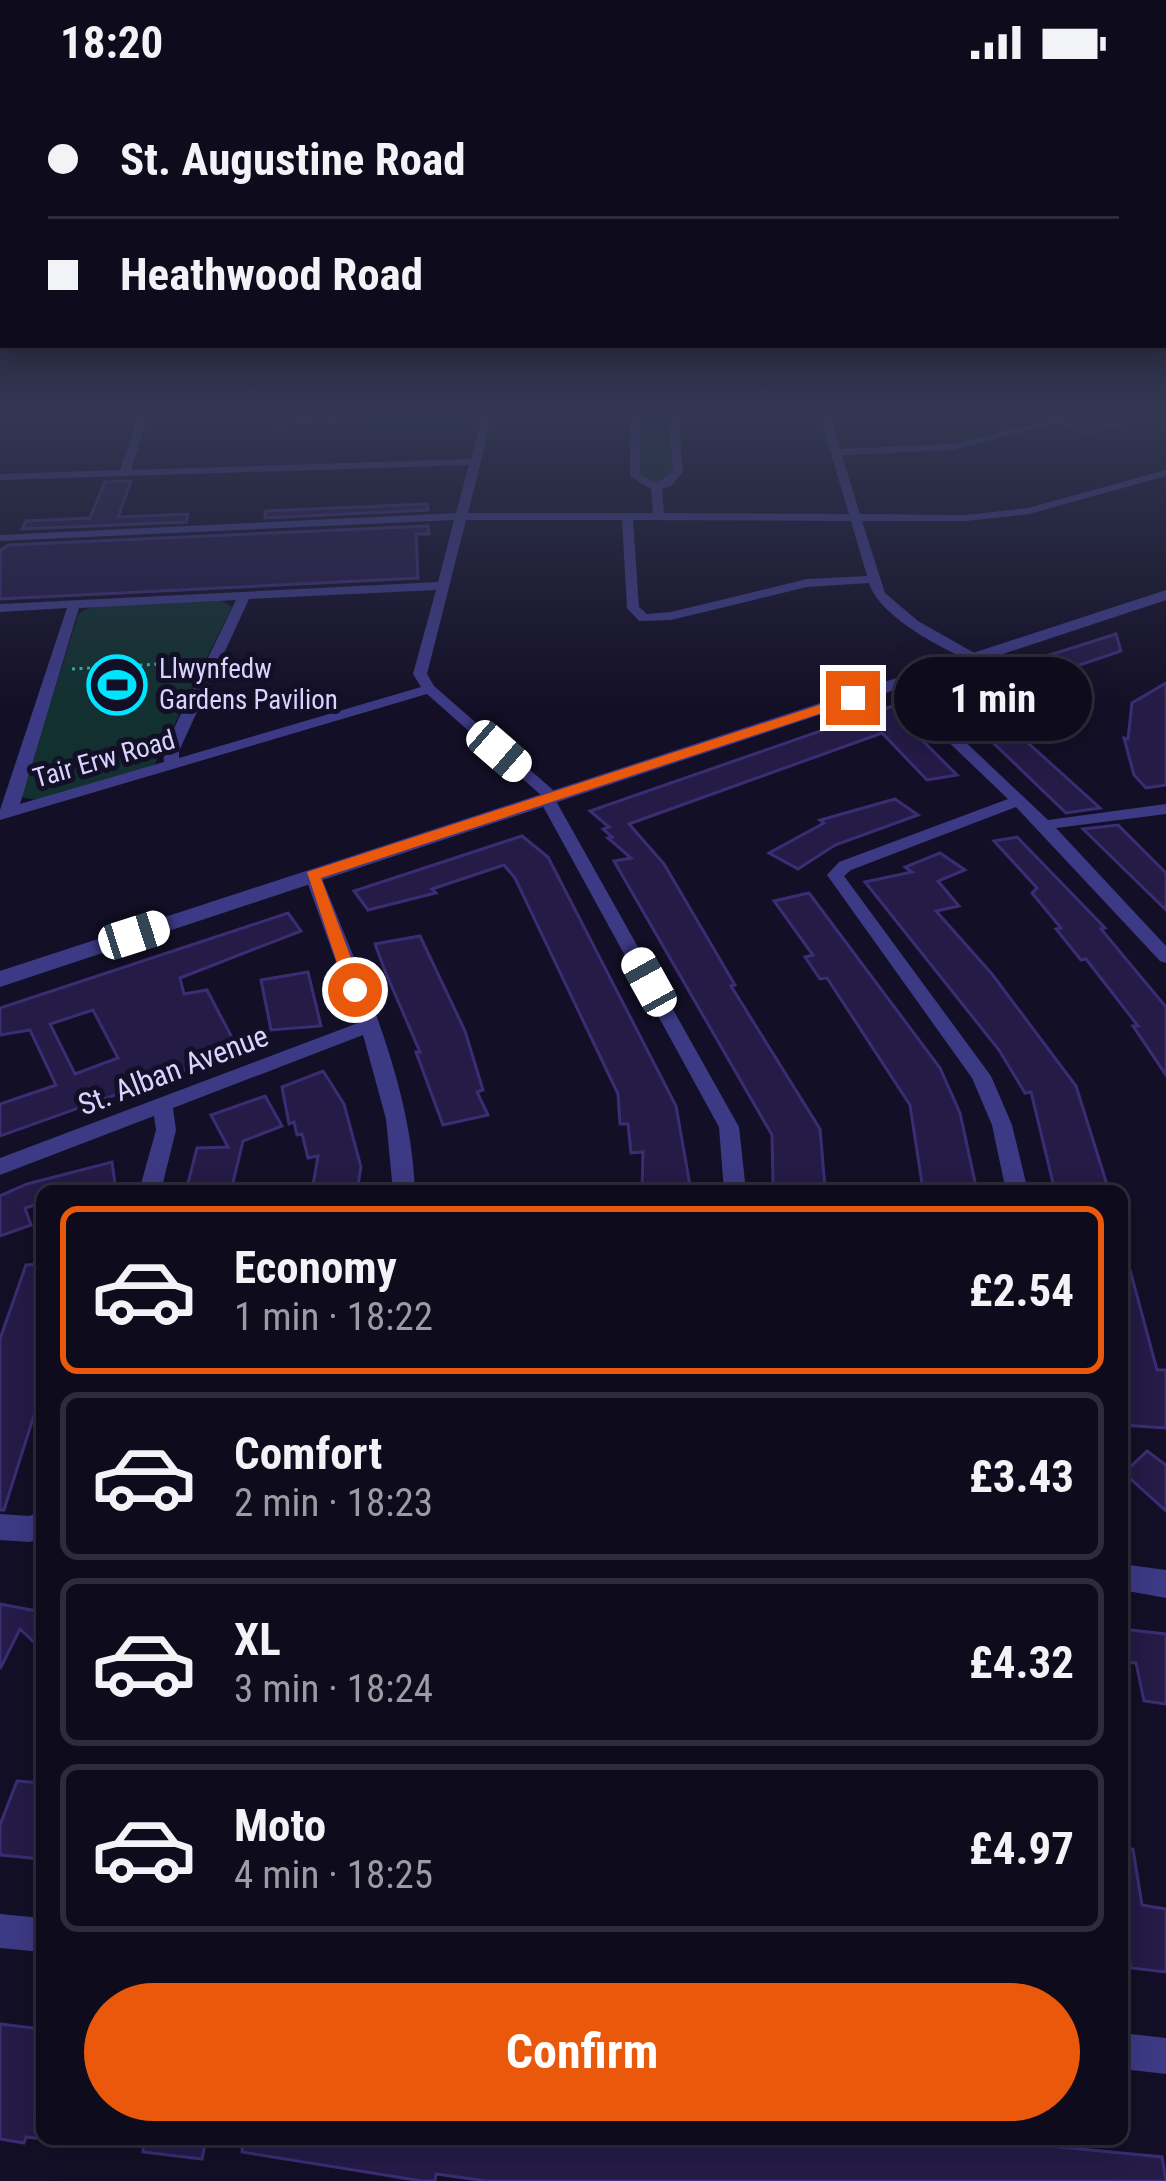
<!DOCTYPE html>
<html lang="en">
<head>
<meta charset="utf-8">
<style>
	:root { --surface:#0e0b1c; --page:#1c1929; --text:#f1f3f6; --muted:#9b9ba3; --line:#2e2b3b; --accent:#ea580c }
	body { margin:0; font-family:"Roboto Condensed",sans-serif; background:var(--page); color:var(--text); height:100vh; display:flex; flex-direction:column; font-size:45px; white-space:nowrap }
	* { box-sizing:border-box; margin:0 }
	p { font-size:39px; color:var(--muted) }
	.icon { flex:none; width:66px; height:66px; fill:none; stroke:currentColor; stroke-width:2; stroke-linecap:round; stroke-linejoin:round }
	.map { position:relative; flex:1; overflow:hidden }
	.sheet { position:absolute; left:36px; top:1101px; width:1092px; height:960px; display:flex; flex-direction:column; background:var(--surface); border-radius:18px; box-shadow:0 6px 30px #0003,0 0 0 3px var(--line) }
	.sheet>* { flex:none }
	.hud { position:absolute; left:0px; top:0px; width:1167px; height:264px; box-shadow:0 6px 30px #0003,0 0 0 3px var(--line); display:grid; align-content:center; height:264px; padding:0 48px; background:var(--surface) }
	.end { position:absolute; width:54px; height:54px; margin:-27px; border:15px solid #ea580c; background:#fff; box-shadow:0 0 0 6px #fff }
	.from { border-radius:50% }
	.bubble { position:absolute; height:84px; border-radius:42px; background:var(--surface); box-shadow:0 6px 30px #0003,0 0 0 3px var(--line); font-size:39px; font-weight:700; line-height:84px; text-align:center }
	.car { position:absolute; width:36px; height:72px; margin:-36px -18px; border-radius:15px; box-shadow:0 0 9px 3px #0007; background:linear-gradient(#fff 24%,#345 0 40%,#fff 0 76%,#345 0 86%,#fff 0) }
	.hud b { display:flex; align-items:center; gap:42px; height:114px; font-size:45px }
	.hud b+b { border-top:3px solid var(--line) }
	.hud i { width:30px; height:30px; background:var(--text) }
	ul { padding:21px 0 0; list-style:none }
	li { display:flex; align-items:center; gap:36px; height:168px; margin:0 24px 18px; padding:0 24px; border:6px solid var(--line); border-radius:18px }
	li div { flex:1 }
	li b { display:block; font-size:45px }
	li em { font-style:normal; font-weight:700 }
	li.active { border-color:var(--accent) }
	li>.icon { width:108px; height:108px; stroke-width:1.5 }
	.action { display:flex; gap:24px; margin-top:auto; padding:24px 48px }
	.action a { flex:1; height:138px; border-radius:72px; background:var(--accent); color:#fff; font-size:48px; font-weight:700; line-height:138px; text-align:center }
	.status { display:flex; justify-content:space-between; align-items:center; height:84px; padding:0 60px; background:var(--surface); direction:ltr }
	.status svg { height:33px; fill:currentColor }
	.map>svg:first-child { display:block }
	.green { fill:#12302f }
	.building { fill:#241b47; stroke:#3b2d73; stroke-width:3; fill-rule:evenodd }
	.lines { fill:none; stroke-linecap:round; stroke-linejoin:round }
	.path { stroke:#2fb8b0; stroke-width:3; stroke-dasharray:3 4.5; stroke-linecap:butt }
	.minor { fill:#3d3a85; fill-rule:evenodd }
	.tertiary { fill:#3d3a85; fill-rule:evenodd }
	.route { fill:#ea580c }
	.labels { text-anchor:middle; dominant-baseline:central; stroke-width:10; stroke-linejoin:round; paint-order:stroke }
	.far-poi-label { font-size:27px; fill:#d9d4ff; stroke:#130f26; text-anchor:start }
	.far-street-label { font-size:27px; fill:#d9d4ff; stroke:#130f26 }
	.street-label { font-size:30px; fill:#d9d4ff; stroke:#130f26 }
</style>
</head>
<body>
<div class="status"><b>18:20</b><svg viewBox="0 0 49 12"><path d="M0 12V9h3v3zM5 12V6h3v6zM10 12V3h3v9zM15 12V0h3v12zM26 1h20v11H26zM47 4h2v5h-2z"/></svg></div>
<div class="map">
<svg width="1166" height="2097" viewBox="0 0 1166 2097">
	<rect width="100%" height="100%" fill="#130f26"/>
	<!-- green -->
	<g class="green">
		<path d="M639,329H669L673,391L655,400L639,392Z"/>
		<path d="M221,516L232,523L154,682L36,716L20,713L79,529L93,522Z"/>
	</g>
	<!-- building -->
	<g class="building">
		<path d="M1100,329H1132L1133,337L1085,349L1066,341Z"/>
		<path d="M131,397L118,433L188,430L186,438L22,445L26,437L90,434L105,398Z"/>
		<path d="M427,420L428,426L265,434L266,427Z"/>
		<path d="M428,442L429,450H416L418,494L0,515V467L8,461Z"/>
		<path d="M1116,550L1121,567L1035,596L1041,599L986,621L1100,724L1066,729L957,624L941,629L923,611Z"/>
		<path d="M1166,599V701L1146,704L1134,691L1124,654L1128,655L1132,619Z"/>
		<path d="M901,619L919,636L906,640L957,691L927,696L882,649L629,740L664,780L735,901L731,902L820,1045L825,1103L773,1099L772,1051L614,777L631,774L608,754L612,753L603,745L609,743L590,727Z"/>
		<path d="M895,715L918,731L835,761L798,785L769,769L824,739L820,736Z"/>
		<path d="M1118,741L1166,789V826L1083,745Z"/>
		<path d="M522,752L548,773L676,1022L691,1107L642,1106L643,1068L631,1069L628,1040H620L618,1010L515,794L504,781L432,805L436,809L368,826L354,807Z"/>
		<path d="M1017,753L1105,844L1101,845L1166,923V991L1133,942H1138L1086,875L1081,876L1056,845L1061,844L1032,809L1037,804L994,757Z"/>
		<path d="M940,769L965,786L938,797L959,822L936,827L992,890L1076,1002L1109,1107L1053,1099L1031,1008L1025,1009L999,966L865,798L912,788L905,783Z"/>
		<path d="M809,809L940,984L960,1029L977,1107L923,1106L910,1021L827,894L820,895L805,873L813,871L774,817Z"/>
		<path d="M288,829L301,847L180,894L184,910L207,906L239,967L0,1052V1020L56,1001L30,946L0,951V924ZM93,926L118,974L75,990L50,940Z"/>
		<path d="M420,852L465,947L483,1006L477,1008L488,1031L443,1041L416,968H420L385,887L375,860Z"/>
		<path d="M308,888L321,942L271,946L261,896Z"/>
		<path d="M323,987L344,1020L361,1083L357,1107H312L318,1072L308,1074L302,1050L297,1051L294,1038L289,1040L282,1003Z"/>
		<path d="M265,1012L282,1042L243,1057L231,1107H186L197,1064L228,1063L211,1031Z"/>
		<path d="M112,1078L116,1107H42V1119L25,1124L31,1141L0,1152V1112L27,1100Z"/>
		<path d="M42,1180V1306L4,1426H0V1255L26,1181Z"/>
		<path d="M1129,1182L1157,1286H1166V1344L1122,1341V1183Z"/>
		<path d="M1147,1367L1166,1381V1427L1124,1389Z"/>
		<path d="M0,1520L42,1528V1566L20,1545L0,1585Z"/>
		<path d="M1122,1545L1166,1550V1620L1144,1617L1136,1579L1122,1578Z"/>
		<path d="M17,1697L42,1699V1775L0,1771V1741Z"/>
		<path d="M1133,1765L1142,1821L1166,1825V1888L1131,1884L1122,1829V1766Z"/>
		<path d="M0,1940L42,1945V2055L26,2053L24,2059L0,2055Z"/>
		<path d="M144,2055H206L202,2075L143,2068Z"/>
		<path d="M243,2055H979L1162,2073L1166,2097H486L436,2090L435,2097H422L242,2068Z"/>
	</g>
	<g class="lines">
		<!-- path -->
		<g class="path">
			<path d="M368,334H470"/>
			<path d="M72,585L192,578"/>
		</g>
		<!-- minor -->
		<g class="minor">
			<path d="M139,329H149L131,386L471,375L483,329H493L468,429H653L651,405L630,392V329H640V391L657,399L673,387L668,329H678L683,388L672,401L662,405L664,429L849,430L819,329H829L840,365L952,360L1078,329H1096L952,366L842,371L860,430L966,431L1028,424L1166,386V392L1029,430L966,437H862L885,509L918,537L978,571V577L973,578C942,565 879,532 869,499L807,503L671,536L639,537L627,524L622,436H466L427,590L434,602L561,713L556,717L739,1043L746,1107H724L719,1043L539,715L542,712L427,610L0,736V726L67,524L0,528V520L438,498L454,436L0,457V451L456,429L469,381L0,396V390L120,386ZM633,436L851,437L867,492L807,495L671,528L647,530L639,523ZM436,506L413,590L421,603L179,674V667L249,515ZM236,516L163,667L164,678L20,720L79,524Z"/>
			<path d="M356,332L359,337L274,341L269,338Z"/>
			<path d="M891,597H901L1048,736L1166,720V730L1056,744L1166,862V879L1160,877L1016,723L851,786L844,792L991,992L1012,1041L1028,1107H1006L992,1041L972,994L827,791L839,778L1008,715L891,603Z"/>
			<path d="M313,787L321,792C361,893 411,997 415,1107H393L386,1035L363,951L173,1024L176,1046L161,1107H139L156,1046L154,1032L0,1091V1074L358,939L305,792Z"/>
			<path d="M42,1427V1453L30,1458L0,1456V1430L29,1432Z"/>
			<path d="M1122,1480L1166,1486V1514L1122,1506Z"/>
			<path d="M0,1830L42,1834V1868L0,1864Z"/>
			<path d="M1122,1949L1166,1954V1990L1122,1985Z"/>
		</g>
		<!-- tertiary -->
		<path class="tertiary" d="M1166,506V516L0,903V887Z"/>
	</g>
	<!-- sky -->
	<linearGradient id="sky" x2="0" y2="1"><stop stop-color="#0a0815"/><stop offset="0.53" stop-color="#333752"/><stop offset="1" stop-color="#333752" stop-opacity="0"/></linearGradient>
	<rect width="1166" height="623" fill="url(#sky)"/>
	<!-- route -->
	<path class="route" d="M853,610L858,617L321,794L363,906L355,912L346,906L307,788Z"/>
	<!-- icons -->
	<defs>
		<g id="stadium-ring" transform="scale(3)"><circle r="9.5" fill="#130f26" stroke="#00e5ff" stroke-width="1.5"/><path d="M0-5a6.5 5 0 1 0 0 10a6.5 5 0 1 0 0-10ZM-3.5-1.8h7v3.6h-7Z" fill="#00e5ff"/></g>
	</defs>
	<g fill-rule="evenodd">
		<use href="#stadium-ring" x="117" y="601"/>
	</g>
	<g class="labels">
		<!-- far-poi labels -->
		<g class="far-poi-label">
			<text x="159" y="585">Llwynfedw<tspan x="159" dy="31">Gardens Pavilion</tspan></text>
		</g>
		<!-- far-street labels -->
		<g class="far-street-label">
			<text transform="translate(104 675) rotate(-16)">Tair Erw Road</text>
		</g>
		<!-- street labels -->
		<g class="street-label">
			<text transform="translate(173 986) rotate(-21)">St. Alban Avenue</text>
		</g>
	</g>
</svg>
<i class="end from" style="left:355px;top:906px"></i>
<i class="end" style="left:853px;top:614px"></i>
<div class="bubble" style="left:894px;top:573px;width:198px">1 min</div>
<i class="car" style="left:499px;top:667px;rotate:131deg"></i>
<i class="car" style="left:134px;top:851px;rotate:72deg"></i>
<i class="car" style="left:649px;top:898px;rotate:331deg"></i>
<div class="hud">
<b><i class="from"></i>St. Augustine Road</b>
<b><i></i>Heathwood Road</b>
</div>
<section class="sheet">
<ul>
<li class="active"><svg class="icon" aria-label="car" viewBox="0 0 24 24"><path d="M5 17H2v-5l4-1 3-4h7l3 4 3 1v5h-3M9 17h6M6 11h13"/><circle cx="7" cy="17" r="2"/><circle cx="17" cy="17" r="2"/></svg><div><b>Economy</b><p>1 min · 18:22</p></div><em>£2.54</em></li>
<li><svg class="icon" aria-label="car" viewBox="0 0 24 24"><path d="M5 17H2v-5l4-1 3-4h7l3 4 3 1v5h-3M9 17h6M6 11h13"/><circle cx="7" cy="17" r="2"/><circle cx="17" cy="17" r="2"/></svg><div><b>Comfort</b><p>2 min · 18:23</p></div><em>£3.43</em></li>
<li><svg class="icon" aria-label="car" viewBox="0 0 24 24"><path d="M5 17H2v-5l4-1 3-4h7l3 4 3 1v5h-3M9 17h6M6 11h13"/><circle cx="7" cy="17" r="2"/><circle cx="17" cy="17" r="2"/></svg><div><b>XL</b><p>3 min · 18:24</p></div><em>£4.32</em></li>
<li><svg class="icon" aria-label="car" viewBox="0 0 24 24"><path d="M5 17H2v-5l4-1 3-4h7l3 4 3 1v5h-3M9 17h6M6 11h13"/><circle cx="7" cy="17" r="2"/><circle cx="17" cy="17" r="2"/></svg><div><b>Moto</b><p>4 min · 18:25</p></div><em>£4.97</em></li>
</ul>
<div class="action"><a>Confirm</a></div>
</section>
</div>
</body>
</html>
